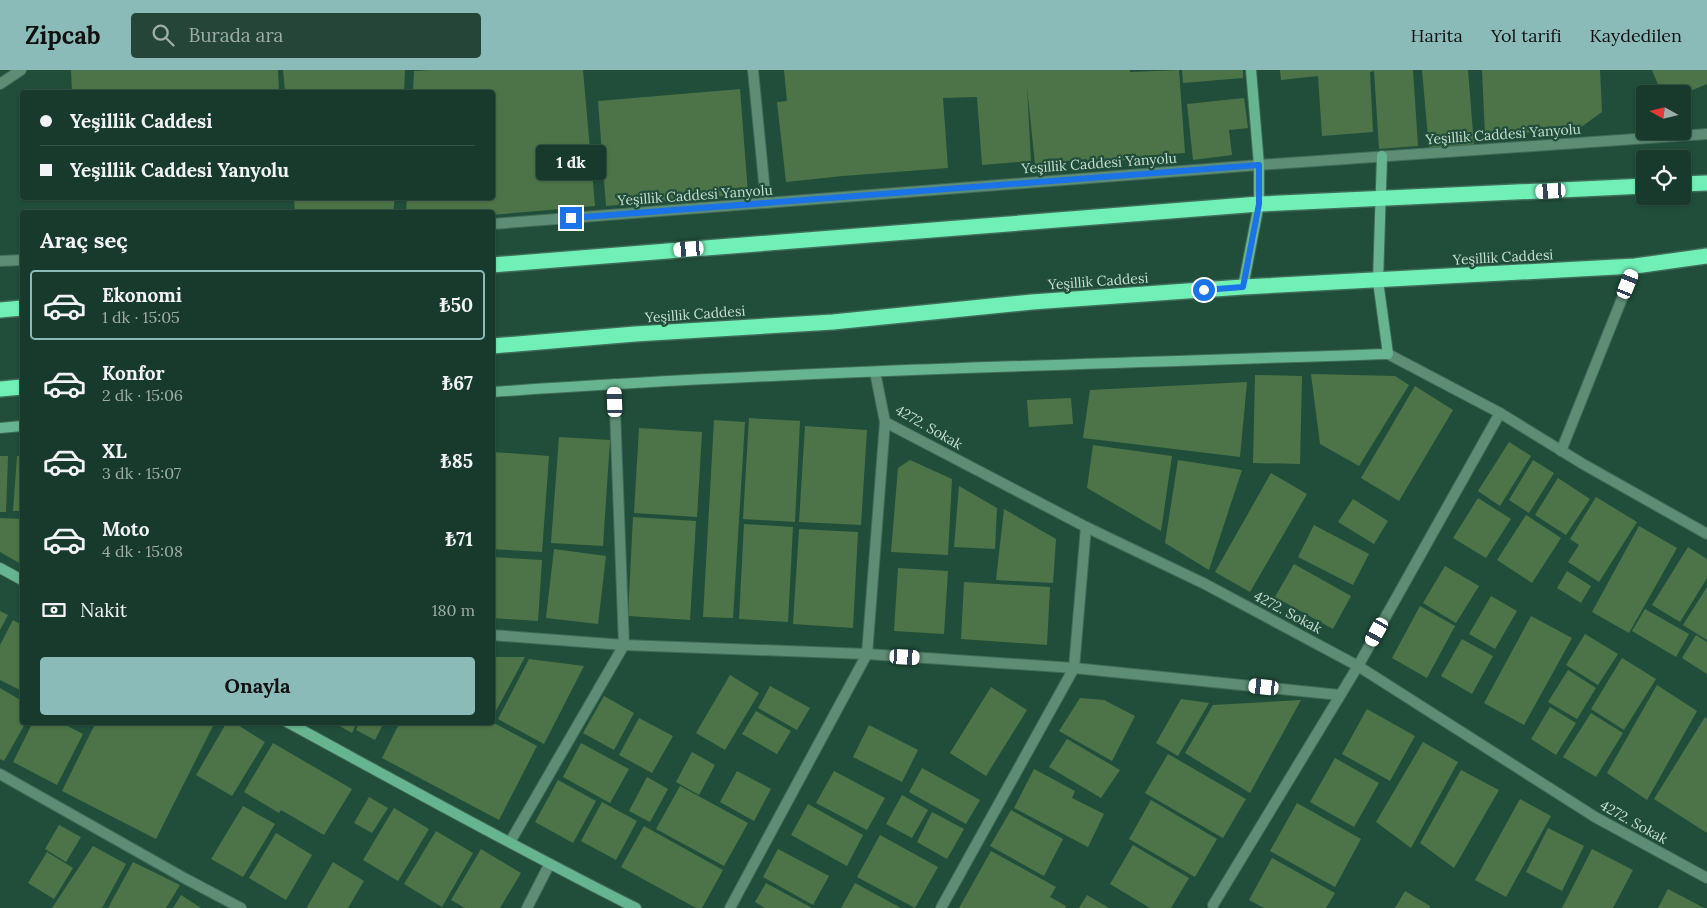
<!DOCTYPE html>
<html lang="tr">
<head>
<meta charset="utf-8">
<style>
	:root { --surface:#183a2c; --page:#254538; --text:#f1f3f6; --muted:#9fada9; --line:#365448; --accent:#8bbbb9 }
	body { margin:0; font-family:Lora,serif; background:var(--page); color:var(--text); height:100vh; display:flex; flex-direction:column; font-size:19px; white-space:nowrap }
	* { box-sizing:border-box; margin:0 }
	p { font-size:16px; color:var(--muted) }
	.icon { flex:none; width:28px; height:28px; fill:none; stroke:currentColor; stroke-width:2; stroke-linecap:round; stroke-linejoin:round }
	.map { position:relative; flex:1; overflow:hidden }
	.panel { position:absolute; left:20px; top:140px; width:475px; height:515px; display:flex; flex-direction:column; background:var(--surface); border-radius:5px; box-shadow:0 1px 4px #0004,0 0 0 1px var(--line) }
	.panel>* { flex:none }
	.banner { position:absolute; left:20px; top:20px; width:475px; height:110px; border-radius:5px; box-shadow:0 1px 4px #0004,0 0 0 1px var(--line); display:grid; align-content:center; height:110px; padding:0 20px; background:var(--surface) }
	.needle { width:32px; rotate:278deg }
	.buttons { position:absolute; left:1636px; top:15px; display:grid; gap:10px }
	.buttons a { display:grid; place-items:center; width:55px; height:55px; border-radius:5px; background:var(--surface); box-shadow:0 1px 4px #0004,0 0 0 1px var(--line); font-size:25px }
	.end { position:absolute; width:22px; height:22px; margin:-11px; border:6px solid #1a73e8; background:#fff; box-shadow:0 0 0 2px #fff }
	.from { border-radius:50% }
	.bubble { position:absolute; height:35px; border-radius:5px; background:var(--surface); box-shadow:0 1px 4px #0004,0 0 0 1px var(--line); font-size:16px; font-weight:700; line-height:35px; text-align:center }
	.car { position:absolute; width:15px; height:30px; margin:-15px -8px; border-radius:6px; box-shadow:0 0 4px 1px #0007; background:linear-gradient(#fff 24%,#345 0 40%,#fff 0 76%,#345 0 86%,#fff 0) }
	.banner b { display:flex; align-items:center; gap:18px; height:48px; font-size:19px }
	.banner b+b { border-top:1px solid var(--line) }
	.banner i { width:12px; height:12px; background:var(--text) }
	ul { padding:0; list-style:none }
	li { display:flex; align-items:center; gap:15px; height:70px; margin:0 10px 8px; padding:0 10px; border:2px solid transparent; border-radius:5px }
	li div { flex:1 }
	li b { display:block; font-size:19px }
	li em { font-style:normal; font-weight:700 }
	li.selected { border-color:var(--accent) }
	li>.icon { width:45px; height:45px; stroke-width:1.5 }
	h2 { padding:0 20px; font-size:22px; line-height:60px }
	.pay { display:flex; align-items:center; gap:12px; height:55px; padding:0 20px; font-size:19px }
	.pay p { margin-inline-start:auto }
	.cta { display:flex; gap:10px; margin-top:auto; padding:10px 20px }
	.cta a { flex:1; height:58px; border-radius:5px; background:var(--accent); color:#111; font-size:20px; font-weight:700; line-height:58px; text-align:center }
	header { display:flex; align-items:center; gap:30px; box-sizing:border-box; height:70px; padding:0 25px; background:var(--accent); color:#111 }
	header strong { font-size:24px }
	nav { display:flex; gap:28px; margin-inline-start:auto; font-size:18px }
	.search { width:350px; height:45px; background:var(--page); display:flex; align-items:center; gap:12px; box-sizing:border-box; padding:0 18px; border-radius:5px; color:var(--muted); font-size:19px }
	.map>svg:first-child { display:block }
	.building { fill:#4d7449 }
	.lines { fill:none; stroke-linecap:round; stroke-linejoin:round }
	.street-casing { stroke:#416b58; stroke-width:12 }
	.secondary-casing { stroke:#416b58; stroke-width:12 }
	.highway-casing { stroke:#416b58; stroke-width:18 }
	.street { stroke:#5d8d75; stroke-width:10 }
	.secondary { stroke:#67b590; stroke-width:10 }
	.highway { stroke:#70f0b7; stroke-width:15 }
	.route { stroke:#1a73e8; stroke-width:6 }
	.labels { text-anchor:middle; dominant-baseline:central; stroke-width:4.5; stroke-linejoin:round; paint-order:stroke }
	.street-label { font-size:14px; fill:#c7dfd2; stroke:#204e3a }
</style>
</head>
<body>
<header>
<strong>Zipcab</strong>
<div class="search"><svg class="icon" aria-label="search" viewBox="0 0 24 24"><circle cx="10" cy="10" r="6"/><path d="M15 15l6 6"/></svg>Burada ara</div>
<nav><a>Harita</a><a>Yol tarifi</a><a>Kaydedilen</a></nav>
</header>
<div class="map">
<svg width="1707" height="838" viewBox="0 0 1707 838">
	<rect width="100%" height="100%" fill="#204e3a"/>
	<!-- building -->
	<g class="building">
		<path d="M71,0H278L279,22H72Z"/>
		<path d="M283,0H405L404,22H285Z"/>
		<path d="M429,0H583L595,136L492,145V142H406L407,128H492V22H413L414,1Z"/>
		<path d="M784,0H1130V2L1179,0L1185,83L1136,87L1137,89L1087,94V89L1035,94L1027,17L1031,91L982,95L977,27L943,28L948,98L843,106L786,112L777,32L787,31Z"/>
		<path d="M1182,0H1243V8L1183,13Z"/>
		<path d="M1280,0H1413L1418,76L1379,79L1374,1L1370,2L1373,62L1322,66L1318,6L1281,10Z"/>
		<path d="M1422,0H1468L1474,75L1429,79Z"/>
		<path d="M1482,0H1600L1602,42L1577,60L1485,65Z"/>
		<path d="M1652,0H1707V14L1683,24H1662Z"/>
		<path d="M740,19L748,124L606,136L598,31Z"/>
		<path d="M1244,28L1248,58L1229,60L1232,85L1193,90L1187,34Z"/>
		<path d="M294,128H395L393,142H295Z"/>
		<path d="M1311,304L1395,306L1409,315L1359,396L1320,374Z"/>
		<path d="M1255,305L1302,306L1300,394L1253,393Z"/>
		<path d="M1247,312L1240,387L1083,368L1090,320Z"/>
		<path d="M1415,316L1453,340L1399,431L1361,408Z"/>
		<path d="M1071,328L1073,354L1029,357L1027,330Z"/>
		<path d="M749,348L800,351L795,452L743,449Z"/>
		<path d="M714,350L745,352L733,548L703,547Z"/>
		<path d="M805,356L867,360L861,455L799,452Z"/>
		<path d="M639,358L702,362L697,447L634,443Z"/>
		<path d="M559,367L610,370L603,476L551,473Z"/>
		<path d="M1509,372L1531,386L1500,436L1478,421Z"/>
		<path d="M1093,375L1172,386L1161,461L1087,418Z"/>
		<path d="M492,382L549,386L542,482L492,479Z"/>
		<path d="M0,386H8L6,442H0Z"/>
		<path d="M17,386H22V441H13Z"/>
		<path d="M910,390L952,409L948,485L891,482L898,398Z"/>
		<path d="M1178,390L1242,400L1209,500L1165,473Z"/>
		<path d="M1533,390L1554,403L1529,443L1509,430Z"/>
		<path d="M1271,403L1307,424L1250,522L1215,502Z"/>
		<path d="M1558,408L1590,429L1566,465L1535,445Z"/>
		<path d="M959,416L997,438L995,479L954,477Z"/>
		<path d="M1596,427L1637,452L1599,512L1568,492L1579,475L1570,469Z"/>
		<path d="M1478,428L1511,449L1486,488L1453,468Z"/>
		<path d="M1353,429L1388,451L1374,474L1338,452Z"/>
		<path d="M1004,439L1056,469L1053,513L996,510Z"/>
		<path d="M1526,445L1561,468L1532,513L1497,490Z"/>
		<path d="M633,447L696,451L690,550L628,546Z"/>
		<path d="M0,448L22,449L21,494L0,482Z"/>
		<path d="M744,454L793,457L788,552L739,549Z"/>
		<path d="M1314,455L1369,484L1353,515L1298,487Z"/>
		<path d="M1639,456L1677,478L1629,563L1592,542Z"/>
		<path d="M799,459L858,462L853,558L793,554Z"/>
		<path d="M1688,477L1707,489V508L1680,552L1652,535Z"/>
		<path d="M554,479L606,486L598,554L546,548Z"/>
		<path d="M492,487L542,490L538,551L492,548Z"/>
		<path d="M1294,494L1351,526L1333,559L1275,527Z"/>
		<path d="M1445,496L1479,516L1456,553L1423,533Z"/>
		<path d="M898,498L948,501L944,564L894,561Z"/>
		<path d="M1567,501L1591,516L1581,533L1557,518Z"/>
		<path d="M964,512L1050,517L1047,575L961,569Z"/>
		<path d="M1707,517V570L1683,555Z"/>
		<path d="M1491,526L1517,541L1495,579L1469,564Z"/>
		<path d="M1420,536L1455,556L1427,608L1392,588Z"/>
		<path d="M1645,539L1689,564L1676,587L1632,561Z"/>
		<path d="M0,541L8,545L0,560Z"/>
		<path d="M1531,546L1572,568L1524,655L1484,633Z"/>
		<path d="M13,550L22,555V614L20,620L0,610V575Z"/>
		<path d="M1585,564L1618,584L1598,615L1566,595Z"/>
		<path d="M1696,565L1707,572V604L1682,588Z"/>
		<path d="M1462,569L1493,586L1472,624L1441,606Z"/>
		<path d="M496,587H525L492,648V593Z"/>
		<path d="M1622,588L1656,609L1624,660L1591,639Z"/>
		<path d="M529,589L584,596L544,674L498,649Z"/>
		<path d="M1568,600L1596,618L1577,649L1548,632Z"/>
		<path d="M730,605L759,623L725,680L696,663Z"/>
		<path d="M1657,615L1697,641L1647,730L1607,703Z"/>
		<path d="M770,616L810,638L797,660L758,638Z"/>
		<path d="M991,617L1027,640L986,706L950,683Z"/>
		<path d="M0,618L22,631V652H26L4,691L0,689Z"/>
		<path d="M604,626L634,643L614,680L583,663Z"/>
		<path d="M1080,628L1104,630L1135,646L1112,691L1059,661Z"/>
		<path d="M1181,629L1209,633L1178,686L1156,673Z"/>
		<path d="M1301,630L1250,723L1185,683L1213,635Z"/>
		<path d="M1550,637L1576,653L1556,685L1531,669Z"/>
		<path d="M1367,639L1415,666L1390,711L1342,684Z"/>
		<path d="M756,641L791,661L777,684L742,664Z"/>
		<path d="M1591,643L1623,663L1596,707L1563,687Z"/>
		<path d="M1705,647L1707,649V763L1654,729Z"/>
		<path d="M639,648L673,666L652,703L619,685Z"/>
		<path d="M33,652H60L83,664L57,715L13,692Z"/>
		<path d="M96,652H215L156,769L62,721Z"/>
		<path d="M227,652H233L265,672L232,726L196,705Z"/>
		<path d="M332,652H357L352,663Z"/>
		<path d="M360,652H384L375,670L356,660Z"/>
		<path d="M400,652H492L537,676L499,750L382,688Z"/>
		<path d="M869,655L918,680L902,712L853,687Z"/>
		<path d="M1067,669L1120,700L1101,728L1049,697Z"/>
		<path d="M1423,672L1458,692L1411,778L1376,752Z"/>
		<path d="M273,673L352,719L324,765L281,740L279,743L244,722Z"/>
		<path d="M581,673L629,699L610,733L563,707Z"/>
		<path d="M692,682L715,695L699,725L676,712Z"/>
		<path d="M1168,684L1246,729L1223,768L1145,723Z"/>
		<path d="M1335,688L1379,713L1354,757L1310,732Z"/>
		<path d="M922,698L980,730L966,754L909,722Z"/>
		<path d="M1034,699L1075,721L1072,728L1104,744L1088,777L1014,738Z"/>
		<path d="M1461,700L1499,720L1454,798L1420,773Z"/>
		<path d="M737,701L771,719L754,751L720,732Z"/>
		<path d="M834,701L885,728L867,760L816,733Z"/>
		<path d="M647,707L668,719L650,752L629,741Z"/>
		<path d="M558,710L596,731L573,773L535,752Z"/>
		<path d="M680,716L748,753L724,796L656,759Z"/>
		<path d="M902,725L928,740L912,768L886,754Z"/>
		<path d="M369,727L388,738L372,763L354,753Z"/>
		<path d="M1520,729L1551,746L1506,827L1475,810Z"/>
		<path d="M1151,730L1217,769L1195,807L1129,769Z"/>
		<path d="M602,732L637,751L616,790L581,771Z"/>
		<path d="M1297,733L1361,769L1335,817L1270,781Z"/>
		<path d="M808,734L863,765L847,796L791,765Z"/>
		<path d="M243,736L275,754L243,807L211,789Z"/>
		<path d="M394,738L429,759L398,811L363,790Z"/>
		<path d="M1011,740L1063,769L1044,806L990,776Z"/>
		<path d="M932,742L964,759L947,789L917,772Z"/>
		<path d="M59,755L81,767L66,792L45,779Z"/>
		<path d="M644,756L723,800L702,838H696L621,797Z"/>
		<path d="M1548,758L1584,776L1562,821L1526,802Z"/>
		<path d="M436,761L473,783L442,837L404,814Z"/>
		<path d="M276,763L312,785L286,830L249,808Z"/>
		<path d="M880,765L938,797L915,838L857,807Z"/>
		<path d="M1133,775L1189,808L1171,838H1150L1110,814Z"/>
		<path d="M93,776L126,794L102,838H52Z"/>
		<path d="M481,779L521,803L500,838H465L451,830Z"/>
		<path d="M778,779L829,806L813,835L763,807Z"/>
		<path d="M1592,779L1633,800L1613,838H1562Z"/>
		<path d="M991,781L1056,817L1050,827L1066,836L1065,838H959Z"/>
		<path d="M47,782L73,798L54,829L28,813Z"/>
		<path d="M1272,788L1335,823L1326,838H1264L1249,830Z"/>
		<path d="M133,792L180,815L166,838H108Z"/>
		<path d="M333,792L364,811L348,838H308L307,837Z"/>
		<path d="M766,813L812,838H765L755,832Z"/>
		<path d="M855,813L901,838H841Z"/>
		<path d="M1668,819L1704,838H1658Z"/>
		<path d="M1405,821L1430,836L1429,838H1395Z"/>
		<path d="M181,825L201,838H173Z"/>
		<path d="M1087,825L1109,838H1079Z"/>
	</g>
	<g class="lines">
		<!-- street casing -->
		<g class="street-casing">
			<g id="street">
				<path d="M753,0L766,133"/>
				<path d="M0,14L21,0"/>
				<path d="M492,154L1259,95L1707,64"/>
				<path d="M0,191L22,190"/>
				<path d="M1388,284L1500,343"/>
				<path d="M875,302L885,352L1086,457L1205,514L1358,596L1595,747L1707,808"/>
				<path d="M1561,381L1635,196"/>
				<path d="M492,565L624,575L867,584L1074,598L1340,625"/>
				<path d="M0,704L186,809L241,838"/>
				<path d="M510,772L624,575L614,314"/>
				<path d="M1213,835L1358,596L1500,343L1583,394L1707,464"/>
				<path d="M527,838L549,795"/>
				<path d="M730,838L867,584L885,352"/>
				<path d="M941,838L1074,598L1086,457"/>
			</g>
		</g>
		<!-- secondary casing -->
		<g class="secondary-casing">
			<g id="secondary">
				<path d="M1243,217L1259,134V95L1251,0"/>
				<path d="M492,322C791,301 1090,294 1388,284L1378,211L1382,86"/>
				<path d="M0,358L22,356"/>
				<path d="M0,498L22,510"/>
				<path d="M287,652C403,715 518,779 636,838"/>
			</g>
		</g>
		<!-- highway casing -->
		<g class="highway-casing">
			<g id="highway">
				<path d="M1682,114L1707,113"/>
				<path d="M492,195L1259,134L1645,116"/>
				<path d="M0,240L22,238"/>
				<path d="M492,276L635,264L833,252L1032,232L1243,217L1635,196L1707,186"/>
				<path d="M0,319L22,317"/>
			</g>
		</g>
		<!-- street -->
		<use href="#street" class="street"/>
		<!-- secondary -->
		<use href="#secondary" class="secondary"/>
		<!-- highway -->
		<use href="#highway" class="highway"/>
	</g>
	<g class="lines">
		<!-- route -->
		<path class="route" d="M571,148L1259,95V134L1243,217L1204,220"/>
	</g>
	<g class="labels">
		<!-- street labels -->
		<g class="street-label">
			<text transform="translate(1503 64) rotate(-4)">Yeşillik Caddesi Yanyolu</text>
			<text transform="translate(1099 93) rotate(-4)">Yeşillik Caddesi Yanyolu</text>
			<text transform="translate(695 125) rotate(-4)">Yeşillik Caddesi Yanyolu</text>
			<text transform="translate(1503 187) rotate(-3)">Yeşillik Caddesi</text>
			<text transform="translate(1098 211) rotate(-4)">Yeşillik Caddesi</text>
			<text transform="translate(695 244) rotate(-4)">Yeşillik Caddesi</text>
			<text transform="translate(929 357) rotate(30)">4272. Sokak</text>
			<text transform="translate(1288 542) rotate(28)">4272. Sokak</text>
			<text transform="translate(1634 752) rotate(29)">4272. Sokak</text>
		</g>
	</g>
</svg>
<div class="buttons">
<a><svg class="needle" viewBox="-14 -14 28 28"><path d="M0-13l5 13h-10z" fill="#e53935"/><path d="M0 13l5-13h-10z" fill="#9fada9"/></svg></a>
<a><svg class="icon" aria-label="locate" viewBox="0 0 24 24"><circle cx="12" cy="12" r="6"/><path d="M12 2v4M12 18v4M2 12h4M18 12h4"/></svg></a>
</div>
<i class="end from" style="left:1204px;top:220px"></i>
<i class="end" style="left:571px;top:148px"></i>
<div class="bubble" style="left:536px;top:75px;width:70px">1 dk</div>
<i class="car" style="left:1551px;top:121px;rotate:267deg"></i>
<i class="car" style="left:689px;top:179px;rotate:266deg"></i>
<i class="car" style="left:1628px;top:214px;rotate:22deg"></i>
<i class="car" style="left:615px;top:332px;rotate:358deg"></i>
<i class="car" style="left:1377px;top:562px;rotate:209deg"></i>
<i class="car" style="left:905px;top:587px;rotate:93deg"></i>
<i class="car" style="left:1264px;top:617px;rotate:276deg"></i>
<div class="banner">
<b><i class="from"></i>Yeşillik Caddesi</b>
<b><i></i>Yeşillik Caddesi Yanyolu</b>
</div>
<section class="panel">
<h2>Araç seç</h2>
<ul>
<li class="selected"><svg class="icon" aria-label="car" viewBox="0 0 24 24"><path d="M5 17H2v-5l4-1 3-4h7l3 4 3 1v5h-3M9 17h6M6 11h13"/><circle cx="7" cy="17" r="2"/><circle cx="17" cy="17" r="2"/></svg><div><b>Ekonomi</b><p>1 dk · 15:05</p></div><em>₺50</em></li>
<li><svg class="icon" aria-label="car" viewBox="0 0 24 24"><path d="M5 17H2v-5l4-1 3-4h7l3 4 3 1v5h-3M9 17h6M6 11h13"/><circle cx="7" cy="17" r="2"/><circle cx="17" cy="17" r="2"/></svg><div><b>Konfor</b><p>2 dk · 15:06</p></div><em>₺67</em></li>
<li><svg class="icon" aria-label="car" viewBox="0 0 24 24"><path d="M5 17H2v-5l4-1 3-4h7l3 4 3 1v5h-3M9 17h6M6 11h13"/><circle cx="7" cy="17" r="2"/><circle cx="17" cy="17" r="2"/></svg><div><b>XL</b><p>3 dk · 15:07</p></div><em>₺85</em></li>
<li><svg class="icon" aria-label="car" viewBox="0 0 24 24"><path d="M5 17H2v-5l4-1 3-4h7l3 4 3 1v5h-3M9 17h6M6 11h13"/><circle cx="7" cy="17" r="2"/><circle cx="17" cy="17" r="2"/></svg><div><b>Moto</b><p>4 dk · 15:08</p></div><em>₺71</em></li>
</ul>
<div class="pay"><svg class="icon" aria-label="cash" viewBox="0 0 24 24"><path d="M3 7h18v10H3z"/><circle cx="12" cy="12" r="2"/></svg>Nakit<p>180 m</p></div>
<div class="cta"><a>Onayla</a></div>
</section>
</div>
</body>
</html>
